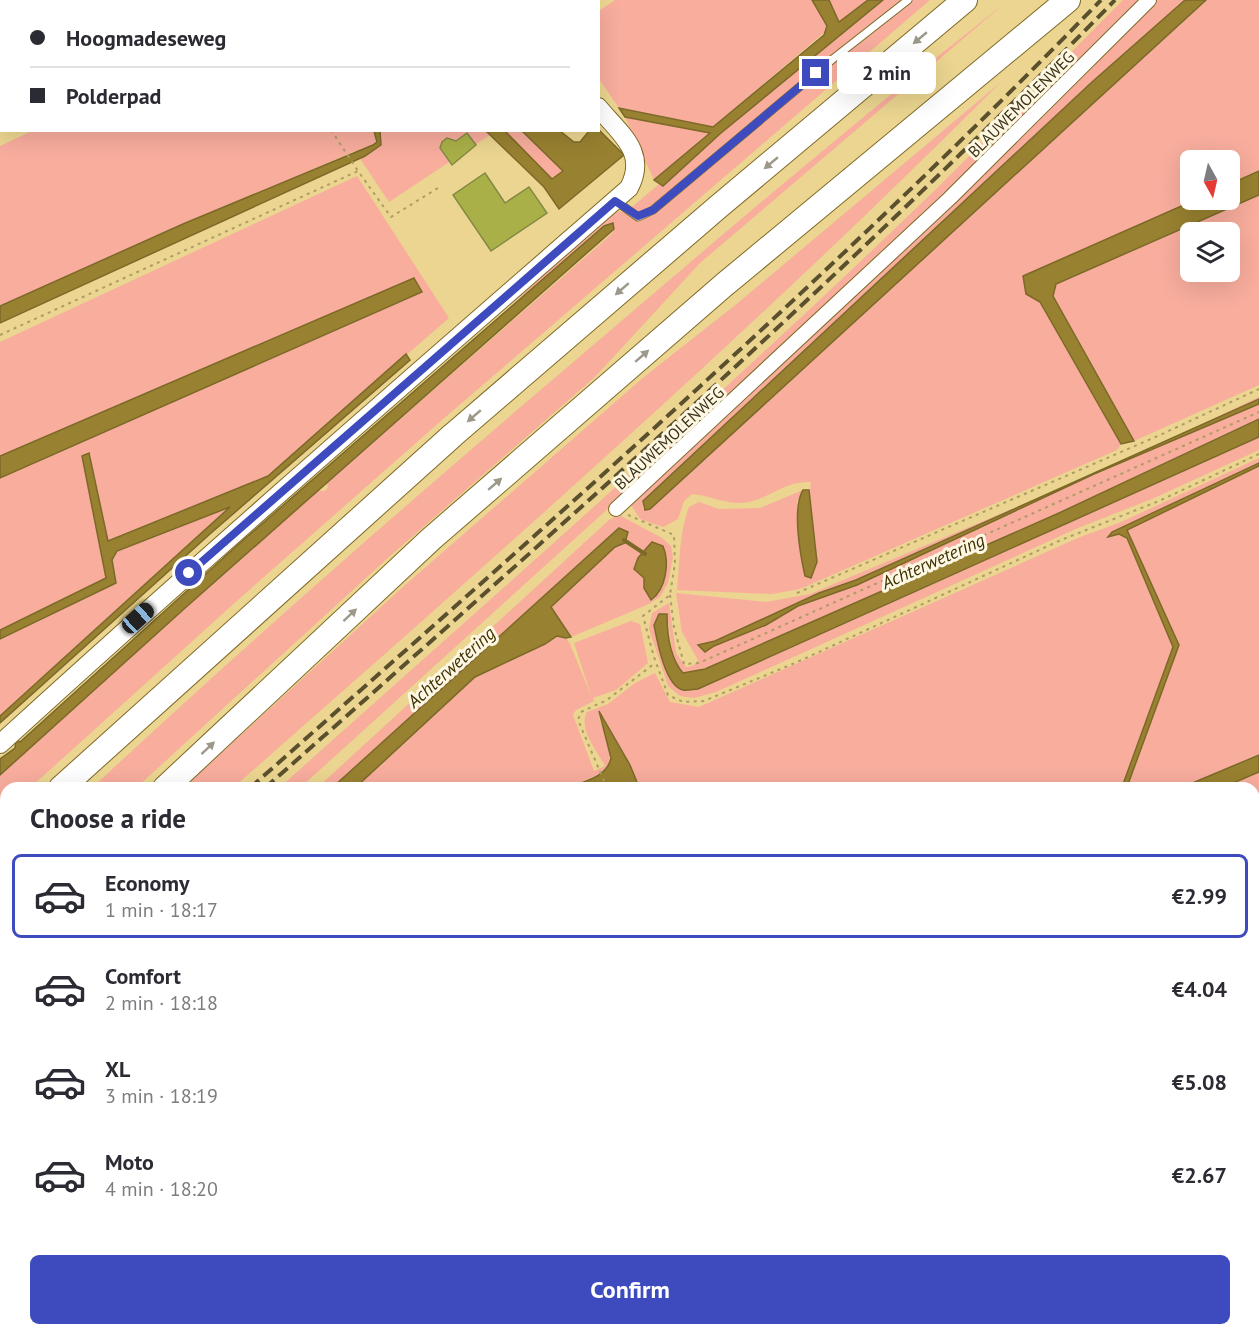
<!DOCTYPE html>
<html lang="en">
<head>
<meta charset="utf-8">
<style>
	:root { --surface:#fff; --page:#f7f7f7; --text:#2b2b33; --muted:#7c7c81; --line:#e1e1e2; --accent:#3e4bbe }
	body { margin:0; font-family:"PT Sans",sans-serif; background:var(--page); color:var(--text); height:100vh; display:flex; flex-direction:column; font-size:22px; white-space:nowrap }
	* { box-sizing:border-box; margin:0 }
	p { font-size:20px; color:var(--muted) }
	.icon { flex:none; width:33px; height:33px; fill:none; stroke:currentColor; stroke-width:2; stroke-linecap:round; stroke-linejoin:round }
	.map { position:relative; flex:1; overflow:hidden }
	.side { position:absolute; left:0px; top:782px; width:1260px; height:554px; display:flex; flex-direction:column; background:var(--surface); border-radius:18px 18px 0 0; box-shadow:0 6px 24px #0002 }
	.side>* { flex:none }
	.guide { position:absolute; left:0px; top:0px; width:600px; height:132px; box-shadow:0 6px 24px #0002; display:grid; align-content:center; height:132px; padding:0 30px; background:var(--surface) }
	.needle { width:39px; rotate:172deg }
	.fabs { position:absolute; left:1180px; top:150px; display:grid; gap:12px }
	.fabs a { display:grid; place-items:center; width:60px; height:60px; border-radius:9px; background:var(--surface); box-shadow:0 6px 24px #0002; font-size:30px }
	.end { position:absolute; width:27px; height:27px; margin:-14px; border:8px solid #3e4bbe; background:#fff; box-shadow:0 0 0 3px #fff }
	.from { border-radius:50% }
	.bubble { position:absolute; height:42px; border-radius:9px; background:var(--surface); box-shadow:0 6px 24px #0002; font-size:20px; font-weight:700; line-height:42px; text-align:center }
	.car { position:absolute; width:18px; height:36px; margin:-18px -9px; border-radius:8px; box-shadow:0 0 4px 2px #0007; background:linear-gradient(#222 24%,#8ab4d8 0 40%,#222 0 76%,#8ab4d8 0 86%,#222 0) }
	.guide b { display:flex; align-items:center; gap:21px; height:57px; font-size:22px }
	.guide b+b { border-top:2px solid var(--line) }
	.guide i { width:15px; height:15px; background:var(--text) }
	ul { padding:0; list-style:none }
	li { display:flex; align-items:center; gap:18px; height:84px; margin:0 12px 9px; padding:0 18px; border:3px solid transparent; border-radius:9px }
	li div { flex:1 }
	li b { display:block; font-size:22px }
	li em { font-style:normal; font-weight:700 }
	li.active { border-color:var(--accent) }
	li>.icon { width:54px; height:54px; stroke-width:1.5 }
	h2 { padding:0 30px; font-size:27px; line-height:72px }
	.cta { display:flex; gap:12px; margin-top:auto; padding:12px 30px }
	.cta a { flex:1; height:69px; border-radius:9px; background:var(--accent); color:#fff; font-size:24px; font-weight:700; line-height:69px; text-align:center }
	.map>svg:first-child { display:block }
	.green { fill:#f8ad9d; fill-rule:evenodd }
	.water { fill:#988130; stroke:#7c6928; stroke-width:1.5 }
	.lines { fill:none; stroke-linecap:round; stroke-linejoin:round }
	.stream { stroke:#7c6928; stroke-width:4 }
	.building { fill:#a9b047; stroke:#848946; stroke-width:1.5 }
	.lane-casing { stroke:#7e6a25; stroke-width:9 }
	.street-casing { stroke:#7e6a25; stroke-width:16 }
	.secondary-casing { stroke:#7e6a25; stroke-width:20 }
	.highway-casing { stroke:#7e6a25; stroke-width:26 }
	.path { stroke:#ad9c65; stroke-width:2; stroke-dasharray:3 4.5; stroke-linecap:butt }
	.lane { stroke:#fff; stroke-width:7 }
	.street { stroke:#fff; stroke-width:14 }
	.secondary { stroke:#fff; stroke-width:18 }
	.highway { stroke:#fff; stroke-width:24 }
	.rail { stroke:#5b502d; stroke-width:4; stroke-dasharray:12 6; stroke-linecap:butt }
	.oneway { fill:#9c988a }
	.route { stroke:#3e4bbe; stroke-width:8 }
	.labels { text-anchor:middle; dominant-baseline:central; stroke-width:6; stroke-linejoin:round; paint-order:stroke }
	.street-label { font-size:16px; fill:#3a3216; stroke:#fdf7e3 }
	.water-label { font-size:18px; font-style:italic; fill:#3d3001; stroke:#fdf7e3 }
</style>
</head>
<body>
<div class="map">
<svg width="1259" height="1334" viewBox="0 0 1259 1334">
	<rect width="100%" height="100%" fill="#ebd590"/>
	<!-- green -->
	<g class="green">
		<path d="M0,0H177L2,2L0,86Z"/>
		<path d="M615,0H812L827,26V30L713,127L619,108L599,79V11Z"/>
		<path d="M829,0H868L839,22Z"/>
		<path d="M883,0H930L442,420L239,599L31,787L6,788V811L0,816V775L314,490L325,491L328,487L326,480L368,447L606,239L613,232V223L598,230L537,284L471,335L615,210L625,213L659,184H666L721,133Z"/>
		<path d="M1123,0H1141L942,199L708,418L301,787L279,788C498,592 720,398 931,194C996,130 1059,64 1123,0Z"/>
		<path d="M1155,0H1185L1092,82L642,507L645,510L650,509L1206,0H1259V171L1230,184V160H1191V200H1195L1023,276L1026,294L1040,302L1121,444L1117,450L800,589L772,594L677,590C680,562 679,533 689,507L699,502L719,509L760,508L803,490L797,502L802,563L811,482C782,480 766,503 739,503C723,503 708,495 692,494L684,501L678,519L663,527L640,519L631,505L635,498Z"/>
		<path d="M1005,3L700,263L595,377L390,556L137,787H93C259,632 431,483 605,335C737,222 869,110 1005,3Z"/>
		<path d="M1001,82C756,328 494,558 234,787H184L404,586L644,377L739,302Z"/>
		<path d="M625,117L710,132L654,180Z"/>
		<path d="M34,130H486L490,135L389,202L355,151L0,306V146Z"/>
		<path d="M505,131H522L564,171L552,180Z"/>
		<path d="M357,176L449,318L267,476L107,541L89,453L83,456L107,578L0,630V478L421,291L413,279L0,456V342Z"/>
		<path d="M1259,195V385L1134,441L1053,296L1056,284ZM1191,232H1230V272H1191Z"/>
		<path d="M1259,397V419L1059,513L718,665L683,673L673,657L667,614L660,649L698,689L1259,437V450L1152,499L1078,528L716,692L694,698L680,696L668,686L649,629L652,613L669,603L676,653L686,667L693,666L698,660L682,632L676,593L766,602L810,594L1102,471Z"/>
		<path d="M1259,458V463L1112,532L1110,536L1119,534L1127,538L1173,647L1122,787H639L603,716L599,718C617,765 616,769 570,787L356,788L475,677L545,644L557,635L566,638L570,644L592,698L574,643L631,621L640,624L648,663L616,690L593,698L594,701L576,710L573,715L594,771L605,766C597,751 578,729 587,712L608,704L635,683L655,673L670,702L699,707L1080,537L1119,523Z"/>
		<path d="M1259,466V755L1183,787L1127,788L1179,645L1127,530Z"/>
		<path d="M231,505L0,716V639L116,583L112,560L117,551Z"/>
		<path d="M619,515L662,538L671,546L673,557L668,583L660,597L649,604L571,637L551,608L615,547L625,543L618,528L333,787L317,788L609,520Z"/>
		<path d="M1259,772V933L1254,935V788H1224Z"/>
		<path d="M1259,951V1076L1254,1078V953Z"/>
		<path d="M1259,1079V1205L1254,1207V1081Z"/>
		<path d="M6,1121V1197L0,1200V1127Z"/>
		<path d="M1259,1211V1298L1254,1299V1213Z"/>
		<path d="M6,1212V1298L0,1301V1214Z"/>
		<path d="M6,1310V1329H295L283,1334H0V1313Z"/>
		<path d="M339,1329H939L926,1334H326Z"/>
		<path d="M954,1329H1180L1168,1334H941Z"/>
	</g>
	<!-- water -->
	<g class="water">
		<path d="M812,0H829L839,22L868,0H883L721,133L663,186L654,180L710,133L625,117L619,108L713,127L824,35L827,26Z"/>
		<path d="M1185,0H1206L650,509L645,510L643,501L1092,82Z"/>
		<path d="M599,130L624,155L559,209L544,187L486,131H505L552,179L563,171L522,131H560L574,142H580L589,131Z"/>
		<path d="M374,131H380L381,145L365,156L0,323V306L183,224L373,145L377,142Z"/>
		<path d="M1259,171V195L1056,284L1053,296L1134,441L1121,444L1040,302L1026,294L1023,276L1195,200H1230V184Z"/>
		<path d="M613,223L614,229L184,609L0,775V759L15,748L16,740L20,742L241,542L604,226Z"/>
		<path d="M414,278L422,292L0,478V456Z"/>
		<path d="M406,354L410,360L210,534L0,723V716L230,507L117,551L112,560L116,583L0,639V630L106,578L82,456L89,453L108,541L268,476Z"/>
		<path d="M1259,399V404L1094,474L857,585L798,606L766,625L714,646L705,652L698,645L715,641L819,593L856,580Z"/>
		<path d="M1259,419V437L698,689C694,689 687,691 683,690C665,686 657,640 654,625L659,614H667C667,634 670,658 683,673L705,669L1059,513Z"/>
		<path d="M1259,463V466L1127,530L1179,645L1127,787H1122L1173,647L1127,538L1119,534L1108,537L1112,532Z"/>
		<path d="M803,490H809L817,562L811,578L805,576C800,554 792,508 803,490Z"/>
		<path d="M619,528L628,532L625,543L615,547L551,607L571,637L566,638L557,636L545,644L475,677L356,787H333Z"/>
		<path d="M652,542L663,546C670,563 666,589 651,600L644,588V578L634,569L638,558Z"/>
		<path d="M599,711L630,765L639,787H619L606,783L597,787H570C585,781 607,777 611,758Z"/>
		<path d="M1259,755V772L1224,787H1183Z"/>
	</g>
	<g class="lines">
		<!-- stream -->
		<path class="stream" d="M624,540L645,554"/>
	</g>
	<!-- building -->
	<g class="building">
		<path d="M467,133L476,145L452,165L440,148L442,142L447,138L456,141Z"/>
		<path d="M485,173L505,203L529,187L547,213L491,251L453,195Z"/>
	</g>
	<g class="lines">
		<!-- lane casing -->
		<g class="lane-casing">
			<path id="lane" d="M617,202L638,217L653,210L834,58L908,0"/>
		</g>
		<!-- street casing -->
		<g class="street-casing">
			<path id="street" d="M616,509L950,198L1149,0"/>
		</g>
		<!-- secondary casing -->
		<g class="secondary-casing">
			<g id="secondary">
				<path d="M488,0L490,2"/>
				<path d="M0,744C207,555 418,372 629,188C648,152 620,134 598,107"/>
			</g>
		</g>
		<!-- highway casing -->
		<g class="highway-casing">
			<g id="highway">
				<path d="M61,788L453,435L718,207L965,0"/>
				<path d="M165,788L431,539L724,285L1068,0"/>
				<path d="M0,842L6,837"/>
				<path d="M0,941L6,935"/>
			</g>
		</g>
		<!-- path -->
		<g class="path">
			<path d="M263,0V2"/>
			<path d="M509,2L510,0"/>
			<path d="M331,130L358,171"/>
			<path d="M0,335L358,171L391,217L438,188"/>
			<path d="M628,515L674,535L675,563L670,595L643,616L654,657L668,695L683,702L704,701L795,663L1061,540L1159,501L1259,454"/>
			<path d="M797,593L1160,435L1259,389"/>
			<path d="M670,595L674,627L684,664L699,663L1259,412"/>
			<path d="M607,788L578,720L581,712L607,700L655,663"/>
			<path d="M1254,1111L1259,1109"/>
			<path d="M470,1329L472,1334"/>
			<path d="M697,1334L710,1329"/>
		</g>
		<!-- lane -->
		<use href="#lane" class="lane"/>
		<!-- street -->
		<use href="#street" class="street"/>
		<!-- secondary -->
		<use href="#secondary" class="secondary"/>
		<!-- highway -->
		<use href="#highway" class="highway"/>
		<!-- rail -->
		<g class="rail">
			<path d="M250,788C539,532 832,277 1101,0"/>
			<path d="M265,788C555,532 845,276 1115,0"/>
			<path d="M0,1010L6,1004"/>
			<path d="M0,1023L6,1018"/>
		</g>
	</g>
	<!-- one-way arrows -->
	<defs><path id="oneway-solid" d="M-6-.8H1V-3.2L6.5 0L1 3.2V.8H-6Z" transform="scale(1.5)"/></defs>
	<g class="oneway">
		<use href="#oneway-solid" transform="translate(920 38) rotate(140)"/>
		<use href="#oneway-solid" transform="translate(771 163) rotate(140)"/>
		<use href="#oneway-solid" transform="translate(622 289) rotate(139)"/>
		<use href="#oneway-solid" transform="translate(642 356) rotate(-41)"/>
		<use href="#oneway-solid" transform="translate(474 416) rotate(139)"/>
		<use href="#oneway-solid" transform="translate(495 484) rotate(-41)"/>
		<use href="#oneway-solid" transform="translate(350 615) rotate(-43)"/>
		<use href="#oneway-solid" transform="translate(208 748) rotate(-43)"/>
	</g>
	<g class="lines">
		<!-- route -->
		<path class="route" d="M189,573L615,201L638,216L653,210L816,73"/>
	</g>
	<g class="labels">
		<!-- street labels -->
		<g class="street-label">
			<text transform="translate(1021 104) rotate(-45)">BLAUWEMOLENWEG</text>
			<text transform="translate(669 438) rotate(-43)">BLAUWEMOLENWEG</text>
		</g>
		<!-- water labels -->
		<g class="water-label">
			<text transform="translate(933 561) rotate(-24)">Achterwetering</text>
			<text transform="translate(451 667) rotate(-42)">Achterwetering</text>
		</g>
	</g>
</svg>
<div class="fabs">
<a><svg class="needle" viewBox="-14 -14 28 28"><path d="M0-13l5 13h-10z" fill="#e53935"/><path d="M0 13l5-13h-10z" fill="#7c7c81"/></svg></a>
<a><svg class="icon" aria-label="layers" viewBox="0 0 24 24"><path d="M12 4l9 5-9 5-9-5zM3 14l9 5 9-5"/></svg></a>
</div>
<i class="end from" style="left:189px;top:573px"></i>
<i class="end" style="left:816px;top:73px"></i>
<div class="bubble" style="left:837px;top:52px;width:99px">2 min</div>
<i class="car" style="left:138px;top:618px;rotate:48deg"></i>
<div class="guide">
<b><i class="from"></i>Hoogmadeseweg</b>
<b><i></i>Polderpad</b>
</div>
<section class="side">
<h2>Choose a ride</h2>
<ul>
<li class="active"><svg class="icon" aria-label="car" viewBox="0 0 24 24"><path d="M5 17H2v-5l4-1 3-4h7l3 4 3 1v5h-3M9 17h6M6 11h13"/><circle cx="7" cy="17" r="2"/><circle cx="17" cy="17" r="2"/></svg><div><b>Economy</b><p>1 min · 18:17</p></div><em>€2.99</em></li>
<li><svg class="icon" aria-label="car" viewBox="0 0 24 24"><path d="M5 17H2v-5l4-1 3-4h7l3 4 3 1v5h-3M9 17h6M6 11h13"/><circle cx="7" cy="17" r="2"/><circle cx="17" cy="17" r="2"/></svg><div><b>Comfort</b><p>2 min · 18:18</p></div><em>€4.04</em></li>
<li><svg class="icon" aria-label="car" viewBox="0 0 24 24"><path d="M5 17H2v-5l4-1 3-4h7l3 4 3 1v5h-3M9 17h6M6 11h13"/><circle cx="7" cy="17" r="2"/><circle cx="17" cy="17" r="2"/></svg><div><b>XL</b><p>3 min · 18:19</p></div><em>€5.08</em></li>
<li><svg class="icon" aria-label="car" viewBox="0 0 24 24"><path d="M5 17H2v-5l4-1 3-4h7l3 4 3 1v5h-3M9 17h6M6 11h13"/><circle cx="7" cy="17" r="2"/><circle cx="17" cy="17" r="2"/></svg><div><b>Moto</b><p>4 min · 18:20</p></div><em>€2.67</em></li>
</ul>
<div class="cta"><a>Confirm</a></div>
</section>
</div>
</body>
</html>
